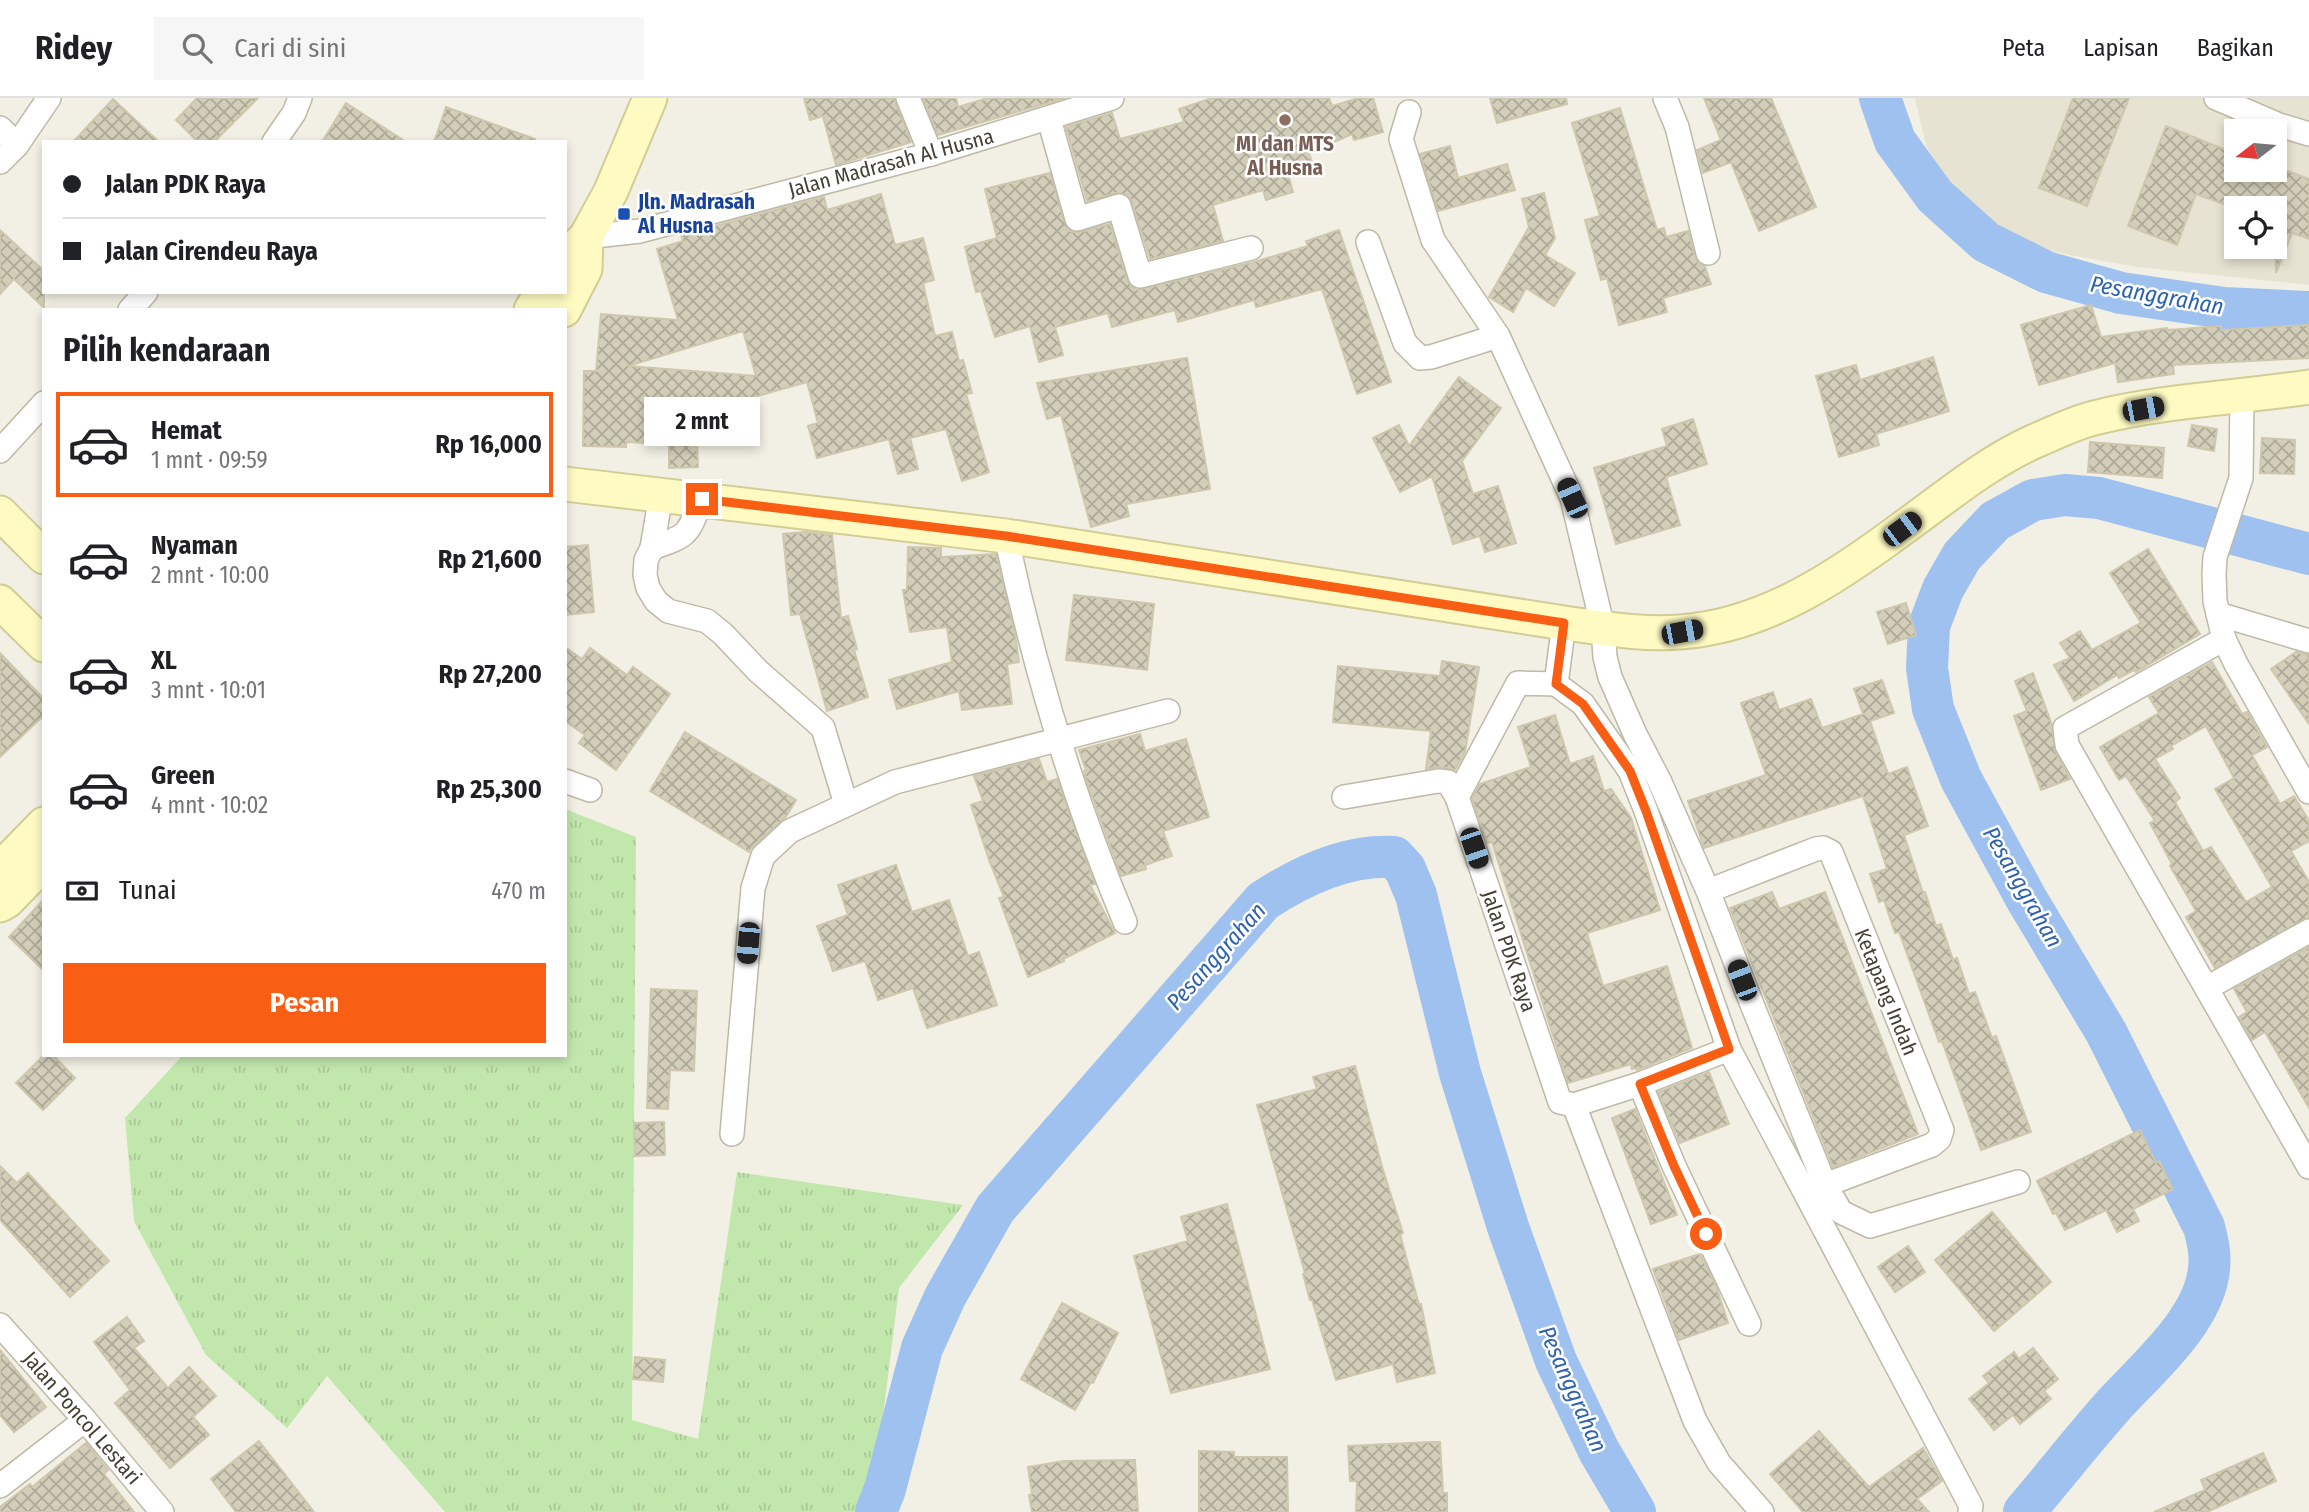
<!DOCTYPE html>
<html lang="id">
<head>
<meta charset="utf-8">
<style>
	:root { --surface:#fff; --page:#f6f6f6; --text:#202124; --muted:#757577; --line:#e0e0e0; --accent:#f95f14 }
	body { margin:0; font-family:"Fira Sans Condensed",sans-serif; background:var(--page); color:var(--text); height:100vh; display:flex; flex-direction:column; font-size:26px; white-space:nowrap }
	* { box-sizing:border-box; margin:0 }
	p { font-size:23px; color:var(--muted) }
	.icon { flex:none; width:38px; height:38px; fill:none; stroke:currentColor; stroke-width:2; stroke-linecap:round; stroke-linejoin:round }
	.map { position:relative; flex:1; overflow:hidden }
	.panel { position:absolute; left:42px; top:210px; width:525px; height:749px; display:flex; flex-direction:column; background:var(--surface); border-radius:0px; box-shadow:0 4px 10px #0003 }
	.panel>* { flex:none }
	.guide { position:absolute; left:42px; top:42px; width:525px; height:154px; border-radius:0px; box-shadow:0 4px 10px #0003; display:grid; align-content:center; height:154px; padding:0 21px; background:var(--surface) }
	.needle { width:46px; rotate:254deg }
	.buttons { position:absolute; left:2224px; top:21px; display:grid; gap:14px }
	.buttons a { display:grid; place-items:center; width:63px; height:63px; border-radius:0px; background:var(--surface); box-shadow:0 4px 10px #0003; font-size:35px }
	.end { position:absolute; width:32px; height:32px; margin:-16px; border:9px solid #f95f14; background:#fff; box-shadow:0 0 0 4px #fff }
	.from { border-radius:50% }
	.bubble { position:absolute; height:49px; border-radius:0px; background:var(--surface); box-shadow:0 4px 10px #0003; font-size:23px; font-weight:700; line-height:49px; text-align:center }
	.car { position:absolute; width:21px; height:42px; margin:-21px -10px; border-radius:9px; box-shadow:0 0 5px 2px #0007; background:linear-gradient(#222 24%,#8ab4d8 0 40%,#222 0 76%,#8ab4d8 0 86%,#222 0) }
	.guide b { display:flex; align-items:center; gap:24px; height:66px; font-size:26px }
	.guide b+b { border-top:2px solid var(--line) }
	.guide i { width:18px; height:18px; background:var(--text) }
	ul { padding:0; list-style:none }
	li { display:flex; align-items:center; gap:21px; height:105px; margin:0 14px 10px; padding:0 7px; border:4px solid transparent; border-radius:0px }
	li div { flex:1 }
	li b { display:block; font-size:26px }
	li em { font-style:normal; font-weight:700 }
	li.active { border-color:var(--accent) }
	li>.icon { width:63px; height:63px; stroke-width:1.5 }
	h2 { padding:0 21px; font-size:32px; line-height:84px }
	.pay { display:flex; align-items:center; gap:18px; height:77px; padding:0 21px; font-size:26px }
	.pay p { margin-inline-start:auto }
	.cta { display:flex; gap:14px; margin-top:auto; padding:14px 21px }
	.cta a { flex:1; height:80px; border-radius:0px; background:var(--accent); color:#fff; font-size:28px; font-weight:700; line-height:80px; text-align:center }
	header { display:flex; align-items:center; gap:42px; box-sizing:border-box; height:98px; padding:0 35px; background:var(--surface); border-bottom:2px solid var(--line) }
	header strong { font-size:33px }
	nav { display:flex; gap:38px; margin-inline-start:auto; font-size:24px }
	.search { width:490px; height:63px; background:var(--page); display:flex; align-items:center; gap:18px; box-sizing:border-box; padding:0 24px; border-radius:0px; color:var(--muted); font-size:26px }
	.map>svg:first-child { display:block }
	.residential { fill:#e6e3d2; fill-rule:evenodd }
	.grass { fill:url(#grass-tufts) }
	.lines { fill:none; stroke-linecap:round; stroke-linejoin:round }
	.river { stroke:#9fc1ef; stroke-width:42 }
	.building { fill:url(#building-cross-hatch); stroke:#cec7ad; stroke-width:2; fill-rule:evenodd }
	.street-casing { stroke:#bdb9a7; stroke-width:26 }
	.secondary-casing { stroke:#d2cd94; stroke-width:37 }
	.street { stroke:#fff; stroke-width:23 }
	.secondary { stroke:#fefac2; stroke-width:33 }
	.route { stroke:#f95f14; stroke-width:9 }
	.education-dot { fill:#8d6e63; stroke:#fff; stroke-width:2.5 }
	.transit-dot { fill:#1a4fb4; stroke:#fff; stroke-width:2.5 }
	.labels { text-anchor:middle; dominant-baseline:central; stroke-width:5; stroke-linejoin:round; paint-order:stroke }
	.education-label { font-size:21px; font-weight:bold; fill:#785e54; stroke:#fff }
	.street-label { font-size:21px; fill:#444034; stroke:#fff }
	.transit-label { font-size:21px; font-weight:bold; fill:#164399; stroke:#fff; text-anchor:start }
	.water-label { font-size:23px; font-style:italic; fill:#2e62af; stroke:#fff }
</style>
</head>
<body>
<header>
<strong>Ridey</strong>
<div class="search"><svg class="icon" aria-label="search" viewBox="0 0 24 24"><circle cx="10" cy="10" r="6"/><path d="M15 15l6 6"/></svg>Cari di sini</div>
<nav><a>Peta</a><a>Lapisan</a><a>Bagikan</a></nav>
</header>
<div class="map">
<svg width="2309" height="1414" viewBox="0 0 2309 1414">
	<defs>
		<pattern id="grass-tufts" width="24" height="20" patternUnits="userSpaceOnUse" patternTransform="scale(1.75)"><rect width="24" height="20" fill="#c2e7ac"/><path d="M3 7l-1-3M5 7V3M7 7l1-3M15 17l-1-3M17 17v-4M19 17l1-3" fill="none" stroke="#a8c795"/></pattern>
		<pattern id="building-cross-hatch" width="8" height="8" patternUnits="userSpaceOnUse" patternTransform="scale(1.75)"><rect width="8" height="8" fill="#d3ceb9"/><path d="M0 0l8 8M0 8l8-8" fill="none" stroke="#ada997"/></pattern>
	</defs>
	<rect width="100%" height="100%" fill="#f2f0e4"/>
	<!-- residential -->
	<path class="residential" d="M1915,0H2309V187L2137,169L2070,157L2013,144L1973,113L1946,84L1926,47ZM2236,33H2275V72H2236ZM2236,110H2275V149H2236Z"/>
	<!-- grass -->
	<path class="grass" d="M565,711L636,739L632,1322L698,1341L737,1074L963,1107L899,1190L871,1414H445L327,1278L287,1330L206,1257L134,1123L125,1020L183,957H565Z"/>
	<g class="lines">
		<!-- river -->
		<g class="river">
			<path d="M1880,0L1895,43L1935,98L1986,144L2046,174L2121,195L2224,210L2309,214"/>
			<path d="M876,1414L885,1391L922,1250L945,1199L995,1111L1263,803C1301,778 1347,756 1394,759L1405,771L1416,797L1460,975L1508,1129L1556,1263L1599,1353L1635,1414"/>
			<path d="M2024,1414C2053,1380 2081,1344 2111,1310C2144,1273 2204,1224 2209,1171C2211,1157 2208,1143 2204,1129L2106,934L2027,802L1961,681L1933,611L1927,570L1929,528L1943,491L1962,458L1995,423L2033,402L2065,397L2099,400L2309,456"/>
		</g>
	</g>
	<!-- building -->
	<g class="building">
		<path d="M197,0H258L214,44H198L176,22Z"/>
		<path d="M804,0H894L911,44L836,67L823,18L810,22Z"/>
		<path d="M923,0H956L958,9L988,0H1065L938,37Z"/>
		<path d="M1212,0H1329L1332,8L1359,0H1373L1383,34L1354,42L1352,36L1309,55L1313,68L1288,76L1293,94L1266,102L1263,92L1213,107L1223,143L1150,161L1132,104L1128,97L1116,95L1087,103L1066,29L1112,15L1120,41L1184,24L1179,11Z"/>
		<path d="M1490,0H1566L1567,6L1497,25Z"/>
		<path d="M1704,0H1771L1816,109L1759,133L1731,64L1703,75L1697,52L1721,42Z"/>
		<path d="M2073,0H2129L2087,108L2039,90Z"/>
		<path d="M113,1L159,44H73Z"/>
		<path d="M346,5L406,44H322Z"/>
		<path d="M446,9L535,41V44H434Z"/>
		<path d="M1620,10L1657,132L1664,130L1666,139L1688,133L1695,159L1698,165L1705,169L1711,186L1663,200L1667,214L1619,227L1607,180L1601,182L1585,122L1600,118L1572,25Z"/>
		<path d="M2166,28L2236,56V72H2285L2309,81V141L2292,135L2276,175L2275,110H2235L2196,96L2177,147L2128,128Z"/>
		<path d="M1450,48L1458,80L1507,66L1515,92L1438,113L1420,56Z"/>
		<path d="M1050,75L1067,131L1073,134H1080L1110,126L1127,182L1131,188L1137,192L1254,164L1308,148L1306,143L1339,132L1391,284L1357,296L1322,191L1256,209L1254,202L1178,224L1175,212L1112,229L1108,215L1055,229L1063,257L1039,264L1030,228L995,239L981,193L976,194L965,149L997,140L985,91Z"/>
		<path d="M1544,95L1555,140L1545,157L1575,175L1554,208L1526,190L1513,214L1489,199L1529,129L1522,101Z"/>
		<path d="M881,96L895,147L923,140L934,182L923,185L935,238L952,234L959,263L963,262L972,295L966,296L989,374L962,383L946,331L910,340L918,371L898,376L889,341L817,360L808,328L818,325L807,284L747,301L733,300L744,325L697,345L698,369L669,370V346L626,344V349L583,348L584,273H596L601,216L678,222L657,151L683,143L681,137L824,99L827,112ZM743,233L756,278L628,268Z"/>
		<path d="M0,132L44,173V210L14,181L0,196Z"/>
		<path d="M2091,207L2101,239L2167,230L2168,232L2221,228V232L2309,227V260L2173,267L2174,276L2118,284L2115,265L2039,287L2021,227Z"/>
		<path d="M1933,259L1949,313L1876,336L1879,347L1839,359L1816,278L1856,267L1860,282Z"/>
		<path d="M1187,260L1210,391L1126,406L1129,418L1091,429L1061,317L1047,321L1037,285Z"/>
		<path d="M1459,279L1501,310L1462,363L1473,396L1498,388L1516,445L1485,454L1480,438L1453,446L1432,378L1400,394L1373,340L1399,327L1409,348Z"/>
		<path d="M1693,321L1707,366L1666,379L1680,427L1616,446L1594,370L1667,348L1662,331Z"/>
		<path d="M2192,327L2217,331L2214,353L2188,348Z"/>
		<path d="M2262,340L2295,342L2294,376L2260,375Z"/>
		<path d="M2090,344L2164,350L2162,380L2088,374Z"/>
		<path d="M806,434L832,437L841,520L848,518L857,551L854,552L868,599L827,613L800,516L791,517L783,436Z"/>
		<path d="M588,447L594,514L565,517V449Z"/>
		<path d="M908,449L941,450V459L996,456L1015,536L1019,564L1007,566L1012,606L962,612L959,593L897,611L889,582L952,564L947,529L910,534L903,492H907Z"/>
		<path d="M2148,451L2200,536L2136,574L2134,572L2119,580L2117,577L2074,603L2054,567L2070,560L2060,545L2080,533L2092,552L2141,525L2110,475Z"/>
		<path d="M1074,497L1154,506L1147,572L1066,562Z"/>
		<path d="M1906,505L1916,537L1888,546L1877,514Z"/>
		<path d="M565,549L582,561L590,550L627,577L633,569L670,596L616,672L579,645L585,637L565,623Z"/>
		<path d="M2296,554L2309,557V626L2271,571Z"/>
		<path d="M0,555L44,601V617L0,659Z"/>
		<path d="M1442,563L1479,569L1465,654L1455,672L1439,669L1426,671L1431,633L1333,624L1338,568L1440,578Z"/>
		<path d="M2212,564L2242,616L2247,614L2267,649L2252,657L2280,706L2294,698L2309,723V743L2291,753L2309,784V819L2215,870L2186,819L2196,813L2170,768L2172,766L2150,725L2155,723L2126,678L2119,682L2100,649L2159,615L2149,599ZM2206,628L2234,680L2215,691L2272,789L2246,804L2211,749L2203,753L2175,704L2180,700L2155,661L2173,651L2171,648Z"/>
		<path d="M2033,575L2052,627L2055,653L2070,681L2041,692L2014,618L2027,613L2015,583Z"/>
		<path d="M1882,582L1894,615L1870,623L1888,676L1907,669L1928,728L1904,737L1923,795L1925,794L1936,828L1941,826L1953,862L1957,860L1969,896L1975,894L1992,940L1996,938L2031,1034L1981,1052L1942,943L1939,944L1899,834L1895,835L1884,802L1879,804L1870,776L1887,771L1863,698L1704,750L1688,703L1766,677L1741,605L1773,594L1779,612L1811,601L1822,630L1863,616L1854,591Z"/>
		<path d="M1555,617L1570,666L1593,658L1604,693L1611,691L1631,720L1660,812L1587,835L1603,888L1667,868L1692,950L1637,972L1636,970L1632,971L1631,966L1568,985L1492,744L1487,745L1472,700L1480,686L1531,669L1518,629Z"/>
		<path d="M685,634L796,702L785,720L753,748L749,754L650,693Z"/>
		<path d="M1140,636L1145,653L1186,641L1209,719L1163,733L1172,758L1145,767L1146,771L1121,778L1085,678L1084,673L1086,672L1079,652Z"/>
		<path d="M1039,661L1047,684L1057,681L1095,786L1090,787L1115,835L1063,861L1064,863L1028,879L999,800L1004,799L989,762L971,707L983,703L974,678Z"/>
		<path d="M896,767L912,814L949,802L968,858L979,854L997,907L927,930L913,890L878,902L865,863L833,873L817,828L848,817L838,787Z"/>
		<path d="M1772,794L1779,811L1825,794L1918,1036L1833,1069L1730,810Z"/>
		<path d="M44,801V873L9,839Z"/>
		<path d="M2309,849V1010L2265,934L2252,942L2239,919L2247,914L2234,891Z"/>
		<path d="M651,891L697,893L694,973L670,972L668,1011L647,1010Z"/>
		<path d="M44,957H53L75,980L43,1012L16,985Z"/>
		<path d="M1355,968L1383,1072L1403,1135L1400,1136L1419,1207L1421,1206L1435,1275L1397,1284L1393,1266L1336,1282L1312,1202H1310L1303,1176L1305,1175L1257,1007L1317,991L1313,979Z"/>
		<path d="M1709,974L1729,1026L1680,1045L1658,994Z"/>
		<path d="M1635,1011L1677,1117L1651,1126L1612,1020Z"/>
		<path d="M664,1024L665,1057L635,1058L634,1025Z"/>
		<path d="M2140,1032L2156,1065L2159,1063L2173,1091L2133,1111L2139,1123L2117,1134L2106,1112L2065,1132L2056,1115L2053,1116L2037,1083Z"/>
		<path d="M0,1068L17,1085L28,1075L109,1163L70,1199L0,1122Z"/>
		<path d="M1227,1106L1270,1271L1171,1295L1134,1158L1188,1143L1181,1119Z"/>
		<path d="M1992,1114L2051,1184L1994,1233L1935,1162Z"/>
		<path d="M1908,1148L1925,1174L1895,1194L1878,1169Z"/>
		<path d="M1700,1156L1716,1188L1728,1225L1679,1242L1653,1171Z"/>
		<path d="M1062,1205L1118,1235L1093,1285L1091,1284L1075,1312L1021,1281Z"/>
		<path d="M127,1219L144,1243L134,1250L168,1290L189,1269L216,1298L193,1319L209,1337L170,1370L115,1305L130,1292L94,1244Z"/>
		<path d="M2033,1250L2058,1281L2044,1293L2051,1301L2020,1326L2013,1317L1994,1332L1969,1301L1989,1285L1983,1278L2014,1254L2019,1261Z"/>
		<path d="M0,1252L46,1309L14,1334L0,1317Z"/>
		<path d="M635,1259L665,1262L663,1284L633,1281Z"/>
		<path d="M1819,1333L1869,1389L1923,1350L1942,1383L1917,1401L1929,1414H1803L1770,1376Z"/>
		<path d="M259,1343L314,1414H236L211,1381Z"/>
		<path d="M1430,1344H1440L1443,1395H1447V1414H1356L1357,1383H1350L1348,1348Z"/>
		<path d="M86,1345L108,1372L104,1376L134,1414H0V1409L30,1386L32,1389Z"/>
		<path d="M1199,1353L1234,1354V1359H1287L1288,1414H1199Z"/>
		<path d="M2263,1355L2276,1383L2207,1414H2154L2205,1392L2201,1382Z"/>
		<path d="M1135,1362L1138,1414H1032L1029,1397L1032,1396L1028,1369L1064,1363Z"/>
	</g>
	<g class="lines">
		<!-- street casing -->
		<g class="street-casing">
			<g id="street">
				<path d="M908,0L931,56"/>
				<path d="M1665,0L1677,29L1708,155"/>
				<path d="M2216,0L2279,27L2309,36"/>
				<path d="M1409,14L1401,41L1433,142L1498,238L1572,400L1603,530L1605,559L1610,579L1635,636L1659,682L1708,793L1751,904L1825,1087L1841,1114L1870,1128L2018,1084"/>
				<path d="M1049,21L1077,121L1119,108L1140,178L1251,150"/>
				<path d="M0,30L17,47"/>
				<path d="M274,44L294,15L300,0"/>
				<path d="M0,64L17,47L49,0"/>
				<path d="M586,139L640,133L931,56L1112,0"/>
				<path d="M1368,144L1405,245L1420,260L1431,259L1498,238"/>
				<path d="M130,212L146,194"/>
				<path d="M2242,299L2241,380L2215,459L2214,476L2215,503L2224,541L2236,566L2309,694"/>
				<path d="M0,353L44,305"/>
				<path d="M661,397L652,450L646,462L645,477L648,490L656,503L668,513L707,523L723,536L758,573L823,630L846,706"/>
				<path d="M1006,438C1034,569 1073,700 1125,824"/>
				<path d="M652,450C690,437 687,437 702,401"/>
				<path d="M2218,516L2309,543"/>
				<path d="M2224,541L2065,630L2067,647L2309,1069"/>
				<path d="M565,683L590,692"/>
				<path d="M1344,699L1438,683L1448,684L1457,699L1560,1004L1574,1007L1640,986L1729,951L1646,713L1630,673L1583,606L1556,586L1564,525"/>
				<path d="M1457,699L1518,585L1556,586"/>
				<path d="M1708,793L1816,751L1823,750L1831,754L1942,1032L1939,1041L1932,1047L1825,1087"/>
				<path d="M2207,890L2309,833"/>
				<path d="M1729,951L1971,1408L1970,1414"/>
				<path d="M1640,986L1674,1068L1749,1226"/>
				<path d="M1574,1007L1695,1323L1719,1365L1762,1414"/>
				<path d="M732,1036L753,790L763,758L790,733L895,684L1168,613"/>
				<path d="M0,1227L85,1322L162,1414"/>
				<path d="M0,1388L85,1322"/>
			</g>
		</g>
		<!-- secondary casing -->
		<g class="secondary-casing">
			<g id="secondary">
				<path d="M565,159L586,139L611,93L650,0"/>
				<path d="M531,212L542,194"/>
				<path d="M564,212L585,171L586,139"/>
				<path d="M565,386L1006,438L1564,525C1603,530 1641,537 1680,534C1765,528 1837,479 1903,430C1946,399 1986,365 2035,343C2054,335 2074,325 2094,320C2164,302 2238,300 2309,289"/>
				<path d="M0,415L44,459"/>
				<path d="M0,504L44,547"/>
				<path d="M0,771L44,726"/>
				<path d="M0,807L7,803L44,765"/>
			</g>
		</g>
		<!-- street -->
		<use href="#street" class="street"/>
		<!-- secondary -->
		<use href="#secondary" class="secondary"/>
	</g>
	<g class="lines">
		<!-- route -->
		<path class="route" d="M702,401L1006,438L1564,525L1556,586L1583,606L1630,673L1646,713L1729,951L1640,986L1674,1068L1706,1136"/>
	</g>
	<!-- markers -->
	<circle class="education-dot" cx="1285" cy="22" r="7"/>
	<rect class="transit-dot" x="617" y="109" width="14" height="14" rx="3.5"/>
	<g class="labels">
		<!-- education labels -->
		<g class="education-label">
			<text x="1285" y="46">MI dan MTS<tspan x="1285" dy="24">Al Husna</tspan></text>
		</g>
		<!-- street labels -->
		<g class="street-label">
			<text transform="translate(891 65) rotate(-15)">Jalan Madrasah Al Husna</text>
			<text transform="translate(1509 853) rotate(71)">Jalan PDK Raya</text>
			<text transform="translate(1886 894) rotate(68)">Ketapang Indah</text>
			<text transform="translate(82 1320) rotate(49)">Jalan Poncol Lestari</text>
		</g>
		<!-- transit labels -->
		<g class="transit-label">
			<text x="638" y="104">Jln. Madrasah<tspan x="638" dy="24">Al Husna</tspan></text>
		</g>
		<!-- water labels -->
		<g class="water-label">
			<text transform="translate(2157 197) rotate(10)">Pesanggrahan</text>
			<text transform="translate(2023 789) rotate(60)">Pesanggrahan</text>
			<text transform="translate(1216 858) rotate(-48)">Pesanggrahan</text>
			<text transform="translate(1573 1291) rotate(66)">Pesanggrahan</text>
		</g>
	</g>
</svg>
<div class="buttons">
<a><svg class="needle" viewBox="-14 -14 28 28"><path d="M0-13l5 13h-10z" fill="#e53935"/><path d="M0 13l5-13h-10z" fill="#757577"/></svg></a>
<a><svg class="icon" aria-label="locate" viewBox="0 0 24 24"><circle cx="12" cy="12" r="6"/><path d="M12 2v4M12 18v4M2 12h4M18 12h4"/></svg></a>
</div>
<i class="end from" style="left:1706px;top:1136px"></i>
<i class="end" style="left:702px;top:401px"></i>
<div class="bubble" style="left:644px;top:299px;width:116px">2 mnt</div>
<i class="car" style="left:2143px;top:311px;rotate:79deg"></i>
<i class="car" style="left:1572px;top:400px;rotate:336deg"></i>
<i class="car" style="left:1902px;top:431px;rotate:53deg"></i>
<i class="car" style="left:1682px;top:534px;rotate:79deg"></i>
<i class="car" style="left:1474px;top:750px;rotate:161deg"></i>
<i class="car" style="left:748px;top:845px;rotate:185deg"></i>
<i class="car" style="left:1742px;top:882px;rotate:339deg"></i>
<div class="guide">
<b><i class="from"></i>Jalan PDK Raya</b>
<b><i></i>Jalan Cirendeu Raya</b>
</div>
<section class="panel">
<h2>Pilih kendaraan</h2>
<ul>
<li class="active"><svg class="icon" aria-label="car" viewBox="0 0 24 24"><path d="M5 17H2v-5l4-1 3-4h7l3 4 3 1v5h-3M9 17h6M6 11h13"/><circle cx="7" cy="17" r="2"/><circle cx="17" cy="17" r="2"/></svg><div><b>Hemat</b><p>1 mnt · 09:59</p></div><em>Rp 16,000</em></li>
<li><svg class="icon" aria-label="car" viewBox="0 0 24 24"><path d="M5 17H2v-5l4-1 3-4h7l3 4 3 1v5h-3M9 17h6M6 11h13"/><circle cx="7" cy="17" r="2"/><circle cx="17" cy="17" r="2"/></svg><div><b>Nyaman</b><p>2 mnt · 10:00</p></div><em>Rp 21,600</em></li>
<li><svg class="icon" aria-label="car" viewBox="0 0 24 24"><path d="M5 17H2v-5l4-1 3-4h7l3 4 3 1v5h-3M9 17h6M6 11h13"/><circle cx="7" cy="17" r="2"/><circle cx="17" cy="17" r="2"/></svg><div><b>XL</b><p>3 mnt · 10:01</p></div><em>Rp 27,200</em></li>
<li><svg class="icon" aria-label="car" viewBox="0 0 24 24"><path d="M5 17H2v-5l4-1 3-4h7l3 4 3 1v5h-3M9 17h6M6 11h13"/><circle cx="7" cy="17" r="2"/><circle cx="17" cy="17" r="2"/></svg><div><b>Green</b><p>4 mnt · 10:02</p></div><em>Rp 25,300</em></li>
</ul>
<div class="pay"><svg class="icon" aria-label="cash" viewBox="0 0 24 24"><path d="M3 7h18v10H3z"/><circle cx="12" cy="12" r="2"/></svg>Tunai<p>470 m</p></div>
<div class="cta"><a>Pesan</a></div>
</section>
</div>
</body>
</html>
